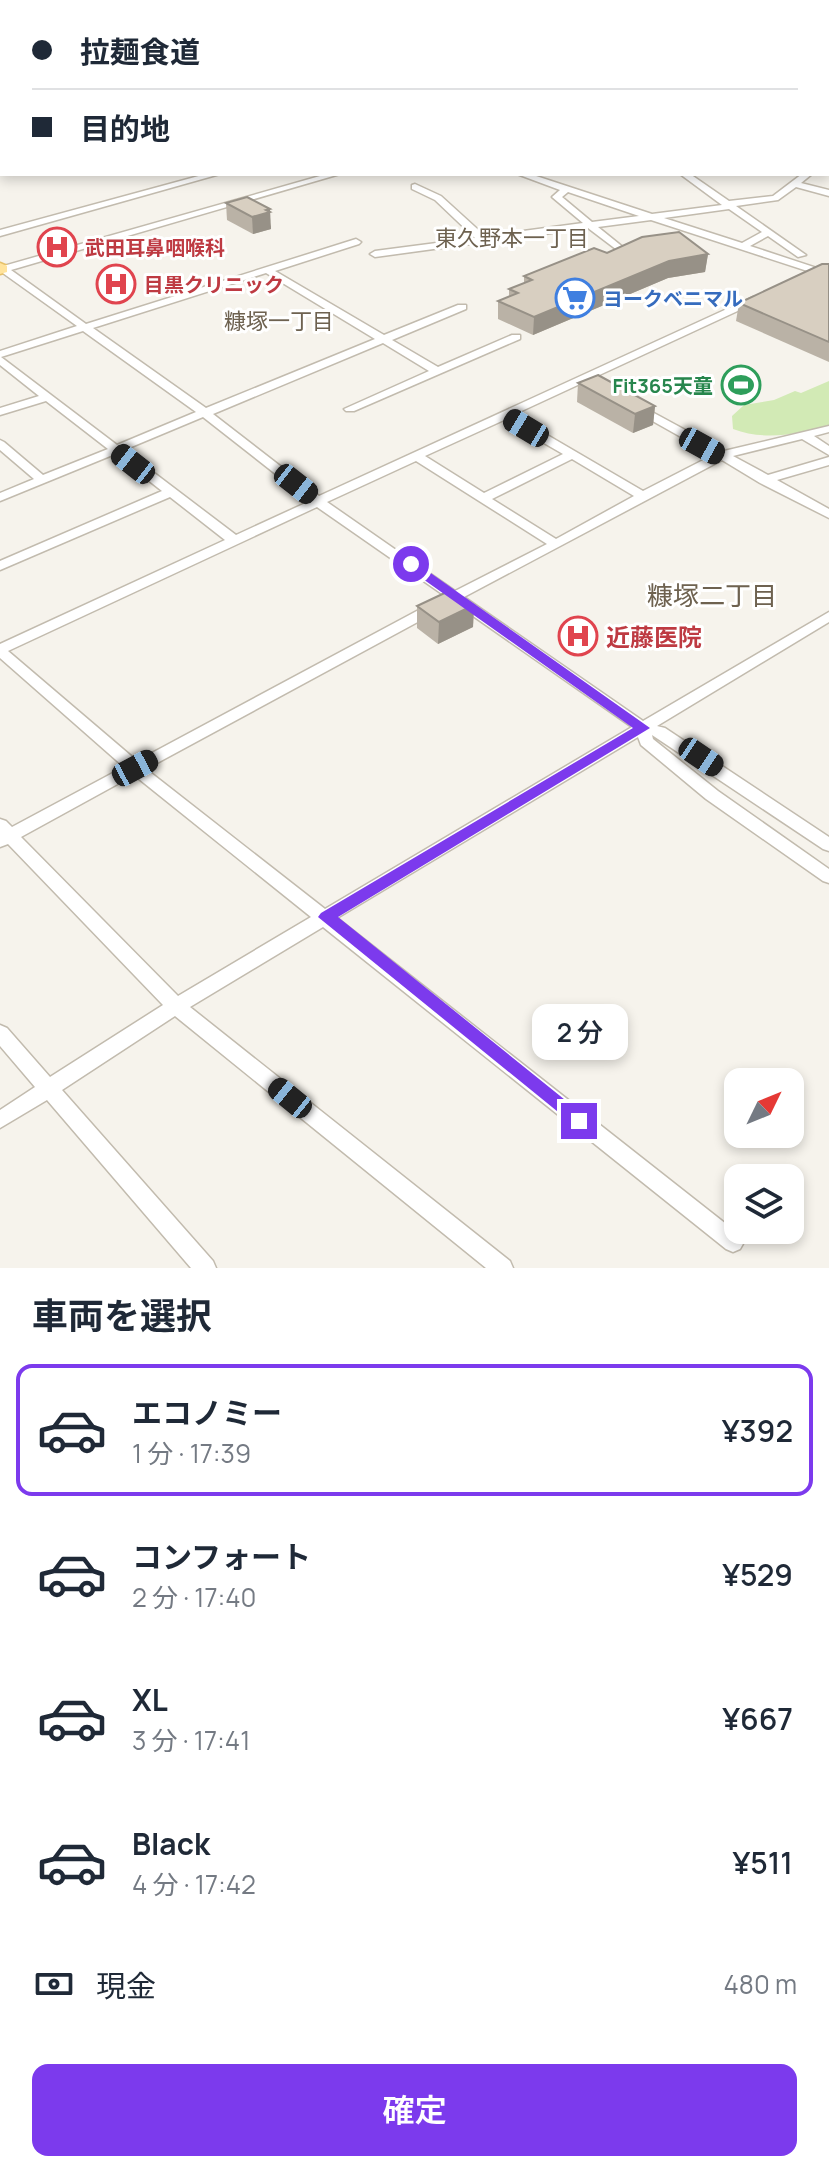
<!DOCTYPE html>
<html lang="ja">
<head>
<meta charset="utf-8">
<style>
	:root { --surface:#fff; --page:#f2f2f3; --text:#1f2937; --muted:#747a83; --line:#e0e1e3; --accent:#7c3aed }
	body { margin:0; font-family:Manrope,"Noto Sans JP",sans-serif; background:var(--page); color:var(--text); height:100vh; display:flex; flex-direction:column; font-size:30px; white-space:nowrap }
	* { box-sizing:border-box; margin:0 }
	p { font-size:26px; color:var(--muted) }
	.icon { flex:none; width:44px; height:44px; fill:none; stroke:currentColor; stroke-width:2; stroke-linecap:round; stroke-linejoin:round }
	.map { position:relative; height:1268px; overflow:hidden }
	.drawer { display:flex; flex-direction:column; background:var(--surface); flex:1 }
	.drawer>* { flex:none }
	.hud { position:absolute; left:0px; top:0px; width:830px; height:176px; box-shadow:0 4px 12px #0003; display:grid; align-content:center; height:176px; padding:0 32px; background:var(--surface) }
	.needle { width:52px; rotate:47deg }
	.controls { position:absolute; left:724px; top:1068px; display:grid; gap:16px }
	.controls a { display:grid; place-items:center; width:80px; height:80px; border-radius:16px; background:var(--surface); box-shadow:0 4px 12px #0003; font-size:40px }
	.end { position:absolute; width:36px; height:36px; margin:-18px; border:10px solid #7c3aed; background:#fff; box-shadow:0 0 0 4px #fff }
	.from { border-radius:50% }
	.bubble { position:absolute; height:56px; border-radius:16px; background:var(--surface); box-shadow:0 4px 12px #0003; font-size:26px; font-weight:600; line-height:56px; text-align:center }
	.car { position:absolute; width:24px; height:48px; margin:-24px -12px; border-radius:10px; box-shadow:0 0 6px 2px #0007; background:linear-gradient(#222 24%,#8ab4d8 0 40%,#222 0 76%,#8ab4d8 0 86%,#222 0) }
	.hud b { display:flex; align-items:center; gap:28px; height:76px; font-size:30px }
	.hud b+b { border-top:2px solid var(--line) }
	.hud i { width:20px; height:20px; background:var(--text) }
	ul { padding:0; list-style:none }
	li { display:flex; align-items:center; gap:24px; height:132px; margin:0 16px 12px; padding:0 16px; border:4px solid transparent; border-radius:16px }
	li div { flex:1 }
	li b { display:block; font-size:30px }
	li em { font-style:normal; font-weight:600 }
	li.on { border-color:var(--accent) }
	li>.icon { width:72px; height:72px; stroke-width:1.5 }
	h2 { padding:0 32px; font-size:36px; line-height:96px }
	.pay { display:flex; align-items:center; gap:20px; height:88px; padding:0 32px; font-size:30px }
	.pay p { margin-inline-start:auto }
	.action { display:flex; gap:16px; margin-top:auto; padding:16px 32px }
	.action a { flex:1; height:92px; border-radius:16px; background:var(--accent); color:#fff; font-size:32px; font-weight:600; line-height:92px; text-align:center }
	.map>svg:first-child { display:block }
	.green { fill:#d2eab5 }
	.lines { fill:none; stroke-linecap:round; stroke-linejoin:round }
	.minor-casing { stroke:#c2bbae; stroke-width:3 }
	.major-casing { stroke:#e6c16a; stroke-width:3 }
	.minor { fill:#fff; fill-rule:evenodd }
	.major { fill:#ffe39c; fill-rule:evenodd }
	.rail-casing { stroke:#9a9a9a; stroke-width:4 }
	.rail { stroke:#fff; stroke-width:2; stroke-dasharray:6; stroke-linecap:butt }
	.wall { fill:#bab2a6 }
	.shaded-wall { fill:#979187 }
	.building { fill:#d8cfc1; stroke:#979187; stroke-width:2 }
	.route { fill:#7c3aed }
	.labels { text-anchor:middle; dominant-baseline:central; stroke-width:6; stroke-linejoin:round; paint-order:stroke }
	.far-health-label { font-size:20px; font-weight:bold; fill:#be3a42; stroke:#fff; text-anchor:start }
	.far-shop-label { font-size:20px; font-weight:bold; fill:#366cbe; stroke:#fff; text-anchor:start }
	.far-leisure-label { font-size:20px; font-weight:bold; fill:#27864d; stroke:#fff; text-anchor:end }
	.far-neighbourhood-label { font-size:22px; fill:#6e6250; stroke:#fff }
	.health-label { font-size:24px; font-weight:bold; fill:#be3a42; stroke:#fff; text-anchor:start }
	.neighbourhood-label { font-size:26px; fill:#6e6250; stroke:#fff }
</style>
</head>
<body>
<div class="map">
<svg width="829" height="1268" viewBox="0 0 829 1268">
	<rect width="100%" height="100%" fill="#f6f3ec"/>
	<!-- green -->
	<path class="green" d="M829,381V426C798,434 764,441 733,429L732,416L744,405L774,400L795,391L801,393Z"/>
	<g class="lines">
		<!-- minor casing -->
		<g class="minor-casing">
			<g id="minor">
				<rect x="828" y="31" width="1" height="4"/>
				<rect x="828" y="63" width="1" height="4"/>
				<rect x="828" y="106" width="1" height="5"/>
				<rect x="0" y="116" width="2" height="4"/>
				<rect x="828" y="120" width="1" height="4"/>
				<rect x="828" y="156" width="1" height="6"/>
				<path d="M206,174H220L0,236V230Z"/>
				<path d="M327,174H340L11,270L86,324L356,239L361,242L359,244L275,271L384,335L458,305H466V309L392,340L438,367L512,335H520V339L354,411H346L344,409L429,371L383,343L213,414L319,496L753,297L757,298V302L513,415L643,491L713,455L633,410V406H641L724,451L829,426V432L814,436L829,446V455L802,439L733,456L768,475L829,457V465L777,480L829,509V518L760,483L722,460L464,597L643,721L829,612V622L657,726L665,728L829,837V851L823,849L652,735L653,739L718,791L829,869V883L823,881L706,799L641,745L638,737L337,918L740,1235L744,1242L740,1249L733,1252L726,1249L323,927L190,1007L510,1261L513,1268H486L175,1016L62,1090L213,1261L216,1268H191L47,1100L0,1128V1110L35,1087L0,1046V1025L7,1028L50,1077L163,1005L8,844L0,847V819L6,821L12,827L124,767L0,658V644L225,540L170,497L0,570V561L162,491L115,454L0,501V493L34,479L0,450V440L4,442L43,475L108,449L46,401L0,415V408L39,396L0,365V351L77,326L0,271V267ZM266,273L375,339L206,408L93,328ZM83,331L196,412L117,445L1,357ZM203,417L310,501L236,535L124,450ZM504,420L563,454L484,493L425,456ZM572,459L634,496L556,539L492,499ZM416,461L547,544L455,591L327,502ZM317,507L445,596L446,601L453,602L632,727L325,909L146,769L438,611L440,608L438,605H428L137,761L8,651ZM134,775L311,917L178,996L21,837Z"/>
				<path d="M517,174H530L652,214L722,205L680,174H690L729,201L773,196L802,174H812L801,183L829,190V196L796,187L778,200L736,206L806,255L798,257L768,236L750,246L829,272V278L651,220L598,227L624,248L626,250L621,253L588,228L375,257L370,254L375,251L475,238L435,200L412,189V185L415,184L441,196L485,236L583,223L552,197L560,190ZM568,192L639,216L592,222L562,197ZM729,209L762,232L742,243L664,218Z"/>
			</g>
		</g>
		<!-- major casing -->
		<g class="major-casing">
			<g id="major">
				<path d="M145,0H154L155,2H146Z"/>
				<rect x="0" y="58" width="2" height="6"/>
				<path d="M0,263L7,266V272L0,274Z"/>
			</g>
		</g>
		<!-- minor -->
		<use href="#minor" class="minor"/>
		<!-- major -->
		<use href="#major" class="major"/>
		<!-- rail casing -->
		<g class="rail-casing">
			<path id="rail" d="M102,2L114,0"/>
		</g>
		<!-- rail -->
		<use href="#rail" class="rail"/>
	</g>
	<!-- wall -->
	<g class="wall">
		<path d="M226,203L271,226V229L253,234L227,220Z"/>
		<path d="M607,253L708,254L705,272L668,278L533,335L498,319V301L509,297V289L524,283V276Z"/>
		<path d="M829,264V362L736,321L739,303Z"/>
		<path d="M578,383L655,406L653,425L633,433L577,402Z"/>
		<path d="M474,605L473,627L438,644L417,628V606Z"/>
	</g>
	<!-- shaded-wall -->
	<g class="shaded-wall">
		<path d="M270,209L271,229L253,234L252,217Z"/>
		<path d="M708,254L705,272L668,278L533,335L534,317L669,261Z"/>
		<path d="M655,406L653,425L633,433L635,414Z"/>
		<path d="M474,605L473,627L438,644L439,622Z"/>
	</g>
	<!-- building -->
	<g class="building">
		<path d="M247,197L270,209L266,210L270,212L252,217L226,203Z"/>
		<path d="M679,232L708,254L669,261L534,317L498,301L518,293L509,289L532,280L524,276L594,248L607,253L642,237Z"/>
		<path d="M822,264H829V342L739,303Z"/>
		<path d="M598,375L655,406L635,414L578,383Z"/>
		<path d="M451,590L474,605L439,622L417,606Z"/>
	</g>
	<!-- route -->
	<path class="route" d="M406,562H415L650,728L338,917L585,1116L588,1121L585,1126L579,1129L318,917L321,913L633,728L406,567Z"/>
	<!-- icons -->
	<defs>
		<g id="hospital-ring" transform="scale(2)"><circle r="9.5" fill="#fff" stroke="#e0444e" stroke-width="1.5"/><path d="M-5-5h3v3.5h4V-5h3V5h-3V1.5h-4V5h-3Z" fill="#e0444e"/></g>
		<g id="supermarket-ring" transform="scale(2)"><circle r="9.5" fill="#fff" stroke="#3f7fe0" stroke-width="1.5"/><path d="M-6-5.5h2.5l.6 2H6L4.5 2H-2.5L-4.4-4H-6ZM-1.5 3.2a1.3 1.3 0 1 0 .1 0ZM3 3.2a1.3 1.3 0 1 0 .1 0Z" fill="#3f7fe0"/></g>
		<g id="stadium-ring" transform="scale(2)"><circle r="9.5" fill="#fff" stroke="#2e9e5b" stroke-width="1.5"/><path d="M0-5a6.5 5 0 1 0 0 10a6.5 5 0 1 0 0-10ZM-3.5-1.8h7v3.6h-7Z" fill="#2e9e5b"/></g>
	</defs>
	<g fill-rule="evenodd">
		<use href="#hospital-ring" x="57" y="247"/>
		<use href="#hospital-ring" x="116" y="284"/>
		<use href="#supermarket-ring" x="575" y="298"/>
		<use href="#stadium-ring" x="741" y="385"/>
		<use href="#hospital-ring" x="578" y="636"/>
	</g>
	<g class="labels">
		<!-- far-health labels -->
		<g class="far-health-label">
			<text x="85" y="247">武田耳鼻咽喉科</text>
			<text x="144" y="284">目黒クリニック</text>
		</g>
		<!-- far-shop labels -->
		<g class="far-shop-label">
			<text x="603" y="298">ヨークベニマル</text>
		</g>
		<!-- far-leisure labels -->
		<g class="far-leisure-label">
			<text x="713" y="385">Fit365天童</text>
		</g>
		<!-- far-neighbourhood labels -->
		<g class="far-neighbourhood-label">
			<text x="512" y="238">東久野本一丁目</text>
			<text x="279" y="321">糠塚一丁目</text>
		</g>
		<!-- health labels -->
		<g class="health-label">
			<text x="606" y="636">近藤医院</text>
		</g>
		<!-- neighbourhood labels -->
		<g class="neighbourhood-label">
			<text x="712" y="595">糠塚二丁目</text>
		</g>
	</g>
</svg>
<div class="controls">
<a><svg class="needle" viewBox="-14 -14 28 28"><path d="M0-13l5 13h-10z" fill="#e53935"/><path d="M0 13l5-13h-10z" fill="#747a83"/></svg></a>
<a><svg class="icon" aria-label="layers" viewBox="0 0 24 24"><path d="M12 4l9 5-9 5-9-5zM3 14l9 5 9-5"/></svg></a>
</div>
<i class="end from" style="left:411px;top:564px"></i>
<i class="end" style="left:579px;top:1121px"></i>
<div class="bubble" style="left:532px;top:1004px;width:96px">2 分</div>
<i class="car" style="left:526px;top:428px;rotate:301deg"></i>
<i class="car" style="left:702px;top:446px;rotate:119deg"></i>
<i class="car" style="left:133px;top:464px;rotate:308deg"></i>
<i class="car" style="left:296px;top:484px;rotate:128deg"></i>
<i class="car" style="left:701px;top:757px;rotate:124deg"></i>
<i class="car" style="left:135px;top:768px;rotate:62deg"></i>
<i class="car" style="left:290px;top:1098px;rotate:309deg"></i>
<div class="hud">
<b><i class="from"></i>拉麺食道</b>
<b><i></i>目的地</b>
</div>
</div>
<section class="drawer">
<h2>車両を選択</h2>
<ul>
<li class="on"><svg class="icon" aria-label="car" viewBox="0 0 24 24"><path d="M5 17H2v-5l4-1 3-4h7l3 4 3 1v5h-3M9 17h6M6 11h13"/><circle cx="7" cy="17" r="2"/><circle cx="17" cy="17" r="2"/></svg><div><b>エコノミー</b><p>1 分 · 17:39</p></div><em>¥392</em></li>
<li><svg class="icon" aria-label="car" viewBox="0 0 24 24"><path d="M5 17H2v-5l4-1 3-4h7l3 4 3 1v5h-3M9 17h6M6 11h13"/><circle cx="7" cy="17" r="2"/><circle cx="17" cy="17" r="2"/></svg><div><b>コンフォート</b><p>2 分 · 17:40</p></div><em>¥529</em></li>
<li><svg class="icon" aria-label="car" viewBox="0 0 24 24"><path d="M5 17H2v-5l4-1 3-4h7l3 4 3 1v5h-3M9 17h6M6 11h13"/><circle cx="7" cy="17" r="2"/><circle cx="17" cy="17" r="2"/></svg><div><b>XL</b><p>3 分 · 17:41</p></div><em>¥667</em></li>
<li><svg class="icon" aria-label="car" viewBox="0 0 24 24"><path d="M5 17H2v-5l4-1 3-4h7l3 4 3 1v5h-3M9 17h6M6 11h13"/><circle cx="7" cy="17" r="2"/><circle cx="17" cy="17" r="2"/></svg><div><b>Black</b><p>4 分 · 17:42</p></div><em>¥511</em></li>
</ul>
<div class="pay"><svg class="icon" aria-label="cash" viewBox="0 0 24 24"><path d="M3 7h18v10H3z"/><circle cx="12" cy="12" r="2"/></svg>現金<p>480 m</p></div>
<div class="action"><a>確定</a></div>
</section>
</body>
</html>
